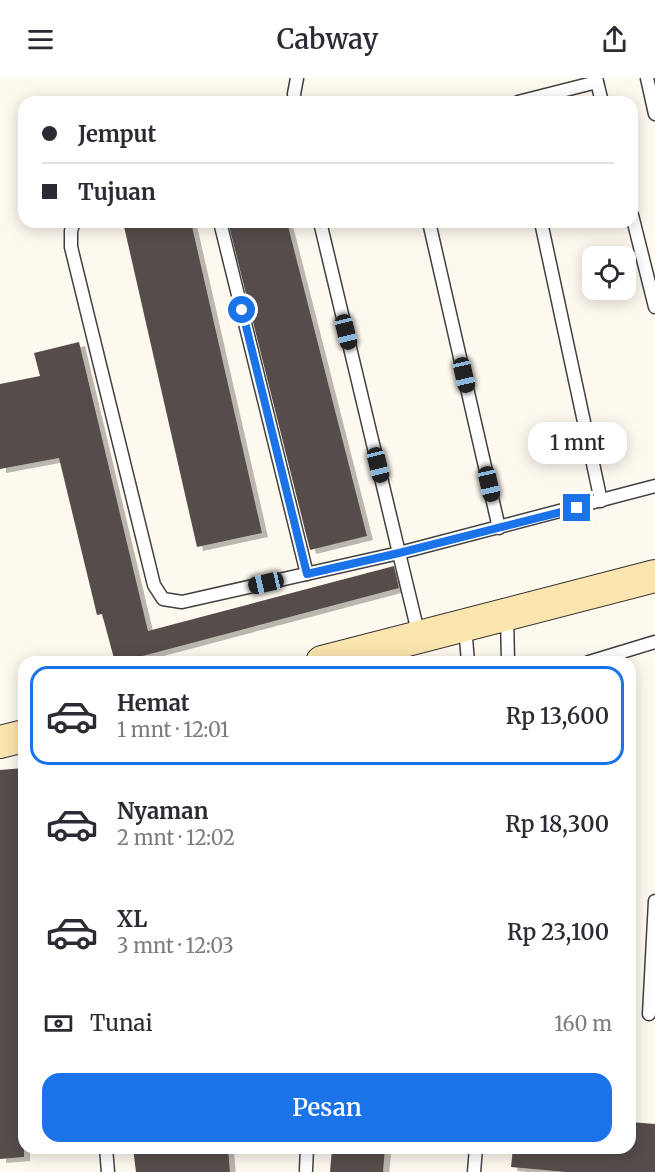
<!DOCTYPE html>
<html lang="id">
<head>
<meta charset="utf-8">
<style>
	:root { --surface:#fff; --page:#f7f7f7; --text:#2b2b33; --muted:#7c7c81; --line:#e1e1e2; --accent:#1a73e8 }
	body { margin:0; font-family:Merriweather,serif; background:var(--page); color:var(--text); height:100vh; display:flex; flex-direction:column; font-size:22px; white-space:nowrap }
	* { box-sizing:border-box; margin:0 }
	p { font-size:20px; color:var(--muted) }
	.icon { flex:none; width:33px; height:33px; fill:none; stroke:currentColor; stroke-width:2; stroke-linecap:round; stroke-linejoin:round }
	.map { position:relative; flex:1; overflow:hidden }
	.details { position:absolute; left:18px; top:578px; width:618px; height:498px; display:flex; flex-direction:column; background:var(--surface); border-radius:18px; box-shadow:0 3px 15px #0003 }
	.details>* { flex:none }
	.banner { position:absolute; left:18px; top:18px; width:620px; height:132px; border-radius:18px; box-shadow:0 3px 15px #0003; display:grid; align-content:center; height:132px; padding:0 24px; background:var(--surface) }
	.fabs { position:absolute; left:582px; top:168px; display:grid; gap:12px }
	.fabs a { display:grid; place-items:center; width:54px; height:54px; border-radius:12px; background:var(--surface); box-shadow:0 3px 15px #0003; font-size:30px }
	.end { position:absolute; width:27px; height:27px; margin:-14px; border:8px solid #1a73e8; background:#fff; box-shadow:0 0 0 3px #fff }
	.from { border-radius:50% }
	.bubble { position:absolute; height:42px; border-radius:18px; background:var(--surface); box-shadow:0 3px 15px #0003; font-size:20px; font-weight:600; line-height:42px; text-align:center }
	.car { position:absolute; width:18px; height:36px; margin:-18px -9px; border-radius:8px; box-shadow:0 0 4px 2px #0007; background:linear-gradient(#222 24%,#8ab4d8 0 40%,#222 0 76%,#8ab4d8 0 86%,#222 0) }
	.banner b { display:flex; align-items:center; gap:21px; height:57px; font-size:22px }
	.banner b+b { border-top:2px solid var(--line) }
	.banner i { width:15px; height:15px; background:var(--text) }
	ul { padding:10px 0 0; list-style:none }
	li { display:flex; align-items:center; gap:18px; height:99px; margin:0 12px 9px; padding:0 12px; border:3px solid transparent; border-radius:18px }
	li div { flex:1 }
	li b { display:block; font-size:22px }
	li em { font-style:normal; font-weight:600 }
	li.active { border-color:var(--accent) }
	li>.icon { width:54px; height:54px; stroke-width:1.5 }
	.pay { display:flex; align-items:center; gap:15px; height:66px; padding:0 24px; font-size:22px }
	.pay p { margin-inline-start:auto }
	.action { display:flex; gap:12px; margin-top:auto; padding:12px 24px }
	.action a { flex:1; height:69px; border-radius:18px; background:var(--accent); color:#fff; font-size:24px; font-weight:600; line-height:69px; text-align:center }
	header { display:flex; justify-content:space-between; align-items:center; height:78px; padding:0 24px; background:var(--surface); font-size:27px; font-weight:600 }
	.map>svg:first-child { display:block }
	.building { fill:#564d4b; filter:url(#shadow) }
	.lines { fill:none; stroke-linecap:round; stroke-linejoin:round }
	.lane-casing { stroke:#414141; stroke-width:15 }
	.secondary-casing { stroke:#303030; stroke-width:34 }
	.lane { stroke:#fff; stroke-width:12 }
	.secondary { stroke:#fae5ae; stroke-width:32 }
	.route { stroke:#1a73e8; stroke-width:8 }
</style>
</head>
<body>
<header><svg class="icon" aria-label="menu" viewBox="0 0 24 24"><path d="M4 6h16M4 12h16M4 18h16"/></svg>Cabway<svg class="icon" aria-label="share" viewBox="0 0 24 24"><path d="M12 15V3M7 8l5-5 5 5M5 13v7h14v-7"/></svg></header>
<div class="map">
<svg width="655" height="1094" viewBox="0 0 655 1094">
	<defs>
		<filter id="shadow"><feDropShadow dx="6" dy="4" stdDeviation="0" flood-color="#0004"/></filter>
	</defs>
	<rect width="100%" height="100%" fill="#fef9ef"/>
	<!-- building -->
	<g class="building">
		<path d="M123,144H191L262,455L197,469Z"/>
		<path d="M228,144H287L367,458L310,472Z"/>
		<path d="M79,264L148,553L394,488L399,510L120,584H115L102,536L97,537L59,380L0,391V306L40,298L34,275Z"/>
		<path d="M24,690V914H18L24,965V1079L0,1081V692Z"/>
		<path d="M630,1044L655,1046V1094H566L511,1089L513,1070H630Z"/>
		<path d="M133,1070H228L230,1094H136Z"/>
		<path d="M332,1070H385L383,1094H330Z"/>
	</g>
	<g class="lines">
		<!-- lane casing -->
		<g class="lane-casing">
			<g id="lane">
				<path d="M596,0L602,24"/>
				<path d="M647,0L655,36"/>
				<path d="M295,24L294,16L297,0"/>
				<path d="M518,24L597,4"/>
				<path d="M632,137L655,229"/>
				<path d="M74,144L71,153V169L154,507L163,521L182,524L399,475L419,558"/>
				<path d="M220,144L307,496"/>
				<path d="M320,144L399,475L655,408"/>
				<path d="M429,144L499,450"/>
				<path d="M541,144L601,423"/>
				<path d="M507,537L508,584"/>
				<path d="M465,548L468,584"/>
				<path d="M589,584L655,564"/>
				<path d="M649,936L655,823"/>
				<path d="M106,1070L108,1094"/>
				<path d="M306,1092L307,1070"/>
				<path d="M474,1094L476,1070"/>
			</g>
		</g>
		<!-- secondary casing -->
		<g class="secondary-casing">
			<g id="secondary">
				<path d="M322,584L655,498"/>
				<path d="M0,664L24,658"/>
			</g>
		</g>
		<!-- lane -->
		<use href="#lane" class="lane"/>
		<!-- secondary -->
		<use href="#secondary" class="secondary"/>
	</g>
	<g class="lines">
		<!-- route -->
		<path class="route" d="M242,232L307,496L399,475L577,430"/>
	</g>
</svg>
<div class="fabs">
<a><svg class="icon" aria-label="locate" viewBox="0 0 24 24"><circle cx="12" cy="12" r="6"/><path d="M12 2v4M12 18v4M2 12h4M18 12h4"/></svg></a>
</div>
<i class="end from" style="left:242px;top:232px"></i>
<i class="end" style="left:577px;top:430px"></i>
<div class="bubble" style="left:528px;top:344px;width:99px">1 mnt</div>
<i class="car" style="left:346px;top:254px;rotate:166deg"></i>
<i class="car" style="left:464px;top:297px;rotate:167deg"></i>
<i class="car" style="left:378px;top:387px;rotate:166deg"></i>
<i class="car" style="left:489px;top:406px;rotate:167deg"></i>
<i class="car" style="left:266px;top:505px;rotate:257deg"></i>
<div class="banner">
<b><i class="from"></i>Jemput</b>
<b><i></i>Tujuan</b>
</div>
<section class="details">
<ul>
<li class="active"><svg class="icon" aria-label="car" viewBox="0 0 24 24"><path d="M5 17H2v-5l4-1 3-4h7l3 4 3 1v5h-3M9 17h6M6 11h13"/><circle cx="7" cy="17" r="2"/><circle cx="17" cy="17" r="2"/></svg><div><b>Hemat</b><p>1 mnt · 12:01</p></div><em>Rp 13,600</em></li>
<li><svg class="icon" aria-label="car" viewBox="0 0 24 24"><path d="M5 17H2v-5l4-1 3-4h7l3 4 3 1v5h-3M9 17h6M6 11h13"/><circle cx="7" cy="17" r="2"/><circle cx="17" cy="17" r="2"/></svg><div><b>Nyaman</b><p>2 mnt · 12:02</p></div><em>Rp 18,300</em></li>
<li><svg class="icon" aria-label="car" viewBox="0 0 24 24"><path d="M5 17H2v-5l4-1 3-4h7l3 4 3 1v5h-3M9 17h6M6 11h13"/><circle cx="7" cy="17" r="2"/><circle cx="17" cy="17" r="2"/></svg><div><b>XL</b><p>3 mnt · 12:03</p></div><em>Rp 23,100</em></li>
</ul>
<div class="pay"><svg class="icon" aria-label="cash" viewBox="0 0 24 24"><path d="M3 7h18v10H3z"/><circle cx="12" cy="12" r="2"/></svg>Tunai<p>160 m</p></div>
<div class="action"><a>Pesan</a></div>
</section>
</div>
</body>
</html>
